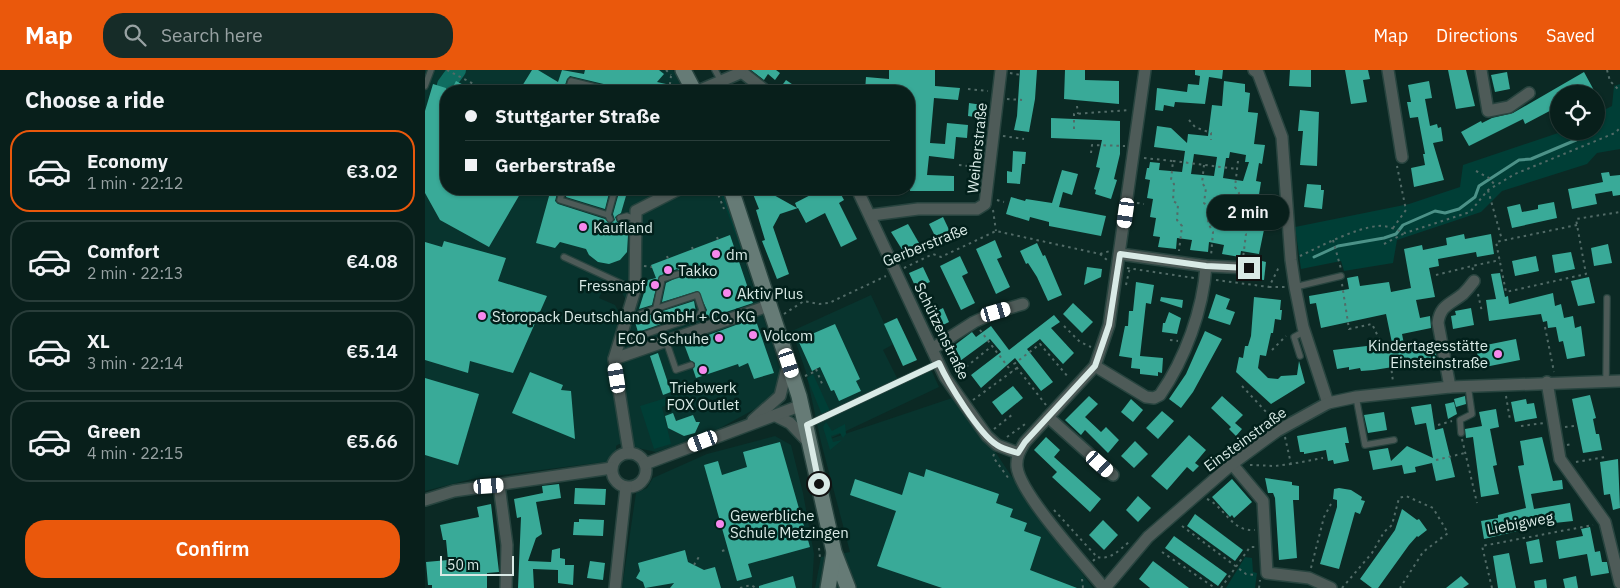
<!DOCTYPE html>
<html lang="en">
<head>
<meta charset="utf-8">
<style>
	:root { --surface:#081f1b; --page:#162c28; --text:#f1f3f6; --muted:#98a2a3; --line:#293d3a; --accent:#ea580c }
	body { margin:0; font-family:"IBM Plex Sans",sans-serif; background:var(--page); color:var(--text); height:100vh; display:flex; flex-direction:column; font-size:19px; white-space:nowrap }
	* { box-sizing:border-box; margin:0 }
	p { font-size:16px; color:var(--muted) }
	.icon { flex:none; width:28px; height:28px; fill:none; stroke:currentColor; stroke-width:2; stroke-linecap:round; stroke-linejoin:round }
	.map { position:relative; flex:1; overflow:hidden }
	.sheet { display:flex; flex-direction:column; background:var(--surface); width:425px }
	.sheet>* { flex:none }
	.hud { position:absolute; left:15px; top:15px; width:475px; height:110px; border-radius:20px; box-shadow:0 1px 4px #0004,0 0 0 1px var(--line); display:grid; align-content:center; height:110px; padding:0 25px; background:var(--surface) }
	.buttons { position:absolute; left:1125px; top:15px; display:grid; gap:10px }
	.buttons a { display:grid; place-items:center; width:55px; height:55px; border-radius:50%; background:var(--surface); box-shadow:0 1px 4px #0004,0 0 0 1px var(--line); font-size:25px }
	.scale { position:absolute; left:15px; bottom:12px; width:74px; box-sizing:border-box; padding-left:5px; border:2px solid #d9eae6; border-top:0; font-size:14px; line-height:18px; white-space:nowrap; color:#d9eae6; -webkit-text-stroke:4px #02201b; paint-order:stroke }
	.end { position:absolute; width:22px; height:22px; margin:-11px; border:6px solid #d9eae6; background:#111; box-shadow:0 0 0 2px #111 }
	.from { border-radius:50% }
	.bubble { position:absolute; height:35px; border-radius:18px; background:var(--surface); box-shadow:0 1px 4px #0004,0 0 0 1px var(--line); font-size:16px; font-weight:600; line-height:35px; text-align:center }
	.car { position:absolute; width:15px; height:30px; margin:-15px -8px; border-radius:6px; box-shadow:0 0 4px 1px #0007; background:linear-gradient(#fff 24%,#345 0 40%,#fff 0 76%,#345 0 86%,#fff 0) }
	.hud b { display:flex; align-items:center; gap:18px; height:48px; font-size:19px }
	.hud b+b { border-top:1px solid var(--line) }
	.hud i { width:12px; height:12px; background:var(--text) }
	ul { padding:0; list-style:none }
	li { display:flex; align-items:center; gap:15px; height:82px; margin:0 10px 8px; padding:0 15px; border:2px solid var(--line); border-radius:20px }
	li div { flex:1 }
	li b { display:block; font-size:19px }
	li em { font-style:normal; font-weight:600 }
	li.active { border-color:var(--accent) }
	li>.icon { width:45px; height:45px; stroke-width:1.5 }
	h2 { padding:0 25px; font-size:22px; line-height:60px }
	.primary-button { display:flex; gap:10px; margin-top:auto; padding:10px 25px }
	.primary-button a { flex:1; height:58px; border-radius:20px; background:var(--accent); color:#fff; font-size:20px; font-weight:600; line-height:58px; text-align:center }
	header { display:flex; align-items:center; gap:30px; box-sizing:border-box; height:70px; padding:0 25px; background:var(--accent); color:#fff }
	header strong { font-size:24px }
	nav { display:flex; gap:28px; margin-inline-start:auto; font-size:18px }
	.search { width:350px; height:45px; background:var(--page); display:flex; align-items:center; gap:12px; box-sizing:border-box; padding:0 18px; border-radius:20px; color:var(--muted); font-size:19px }
	main { display:flex; flex:1; min-height:0 }
	.map>svg:first-child { display:block }
	.built { fill:#08342e; fill-rule:evenodd }
	.green { fill:#003e36 }
	.lines { fill:none; stroke-linecap:round; stroke-linejoin:round }
	.stream { stroke:#4c9288; stroke-width:3 }
	.river { stroke:#0f6d60; stroke-width:18 }
	.building { fill:#39aa98; fill-rule:evenodd }
	.lane-casing { stroke:#28443f; stroke-width:8 }
	.street-casing { stroke:#28443f; stroke-width:14 }
	.secondary-casing { stroke:#28443f; stroke-width:18 }
	.path { stroke:#526b67; stroke-width:2; stroke-dasharray:2.5 4; stroke-linecap:butt }
	.lane { stroke:#4e5b58; stroke-width:5.5 }
	.street { stroke:#4e5b58; stroke-width:11 }
	.secondary { stroke:#667b76; stroke-width:15 }
	.route { stroke:#d9eae6; stroke-width:6 }
	.poi-dot { fill:#f688ed; stroke:#02201b; stroke-width:2 }
	.labels { text-anchor:middle; dominant-baseline:central; stroke-width:5; stroke-linejoin:round; paint-order:stroke }
	.street-label { font-size:15px; fill:#d9eae6; stroke:#02201b }
	.poi-label { font-size:15px; fill:#d9eae6; stroke:#02201b; text-anchor:start }
</style>
</head>
<body>
<header>
<strong>Map</strong>
<div class="search"><svg class="icon" aria-label="search" viewBox="0 0 24 24"><circle cx="10" cy="10" r="6"/><path d="M15 15l6 6"/></svg>Search here</div>
<nav><a>Map</a><a>Directions</a><a>Saved</a></nav>
</header>
<main>
<section class="sheet">
<h2>Choose a ride</h2>
<ul>
<li class="active"><svg class="icon" aria-label="car" viewBox="0 0 24 24"><path d="M5 17H2v-5l4-1 3-4h7l3 4 3 1v5h-3M9 17h6M6 11h13"/><circle cx="7" cy="17" r="2"/><circle cx="17" cy="17" r="2"/></svg><div><b>Economy</b><p>1 min · 22:12</p></div><em>€3.02</em></li>
<li><svg class="icon" aria-label="car" viewBox="0 0 24 24"><path d="M5 17H2v-5l4-1 3-4h7l3 4 3 1v5h-3M9 17h6M6 11h13"/><circle cx="7" cy="17" r="2"/><circle cx="17" cy="17" r="2"/></svg><div><b>Comfort</b><p>2 min · 22:13</p></div><em>€4.08</em></li>
<li><svg class="icon" aria-label="car" viewBox="0 0 24 24"><path d="M5 17H2v-5l4-1 3-4h7l3 4 3 1v5h-3M9 17h6M6 11h13"/><circle cx="7" cy="17" r="2"/><circle cx="17" cy="17" r="2"/></svg><div><b>XL</b><p>3 min · 22:14</p></div><em>€5.14</em></li>
<li><svg class="icon" aria-label="car" viewBox="0 0 24 24"><path d="M5 17H2v-5l4-1 3-4h7l3 4 3 1v5h-3M9 17h6M6 11h13"/><circle cx="7" cy="17" r="2"/><circle cx="17" cy="17" r="2"/></svg><div><b>Green</b><p>4 min · 22:15</p></div><em>€5.66</em></li>
</ul>
<div class="primary-button"><a>Confirm</a></div>
</section>
<div class="map">
<svg width="1195" height="518" viewBox="0 0 1195 518">
	<rect width="100%" height="100%" fill="#0b2924"/>
	<!-- built -->
	<g class="built">
		<path d="M0,0H248L259,21H21V119H295L358,305L352,327L288,362L231,382L194,374L191,376V383L187,391L47,409L0,421ZM180,215L196,221L201,230L196,246L190,235L174,228Z"/>
		<path d="M446,225L459,253L472,248L481,267L458,280L472,308L504,295L514,317L402,370L533,326L607,437L668,518H390L396,487L425,482L396,372L381,302L367,261Z"/>
		<path d="M350,366L366,375L378,423L389,484L387,518H197L211,423L222,418L228,408L282,384Z"/>
	</g>
	<!-- green -->
	<g class="green">
		<path d="M1195,14V79L1172,83L1162,94L1077,121L1056,142L972,170L968,193L919,201L916,191L876,199L870,157L984,134L1035,117L1038,95L1139,61H1171V44L1187,36L1189,16Z"/>
		<path d="M294,119H297L334,225L330,220Z"/>
		<path d="M388,304L405,341L397,345L382,308Z"/>
		<path d="M241,328L244,334L237,337L246,374L229,379L215,336Z"/>
		<path d="M401,352L407,361L420,354L421,364L418,368L415,363L406,366L408,372L417,370L405,380L398,357Z"/>
		<path d="M820,487L827,488L828,502L832,503L830,518H801Z"/>
	</g>
	<g class="lines">
		<!-- stream -->
		<path class="stream" d="M889,187L913,176L959,168L971,164L978,155L1010,141L1020,143L1034,139L1050,127L1054,116L1094,90L1106,89L1151,70"/>
		<!-- river -->
		<path class="river" d="M15,40L21,15L32,0"/>
	</g>
	<!-- building -->
	<g class="building">
		<path d="M107,0H113L133,12L137,0L159,4L160,0H234L239,4L232,12L241,14L239,21H191L187,16L145,6L142,9L138,21H94Z"/>
		<path d="M326,0H351L355,3L350,10L343,4L339,10Z"/>
		<path d="M464,0H510V16L535,18L533,30L509,28L505,73L520,74L522,53L543,55L542,68L531,67L529,89L504,86L502,105L529,106V121H485L487,83L484,82V21H440L441,7L464,9Z"/>
		<path d="M595,0H612L610,29L604,62L589,60L592,46Z"/>
		<path d="M640,0H660V10L694,11V34L639,29Z"/>
		<path d="M770,0H798L797,9L784,7L780,34L750,32L749,37L739,35L738,41L730,40L732,18L762,22L763,14L774,15L775,6L770,5Z"/>
		<path d="M865,0H886V17L864,16Z"/>
		<path d="M920,0H943L945,9L938,10L942,32L926,34Z"/>
		<path d="M1023,0H1041L1050,36L1031,39Z"/>
		<path d="M1082,2L1085,19L1070,22L1066,5Z"/>
		<path d="M1159,2L1171,24H1134V36L1100,54L1098,49L1044,76L1036,62L1056,51L1057,53L1067,48L1088,43Z"/>
		<path d="M361,10L377,21H353Z"/>
		<path d="M31,11L50,21H26Z"/>
		<path d="M799,11L820,14V22L825,23L823,42L833,43L829,74L840,75L837,94L834,93L831,111L836,112L833,131L839,132L836,149L841,150L834,184L816,181L815,187L797,184L799,175L784,172L783,182L765,180L767,170L752,168L751,179L733,177L735,167L728,166L731,148L725,147L728,129L722,128L725,110L720,109L722,98H724L725,92L735,93L734,100L757,102L760,81L729,77L732,56L746,58L762,73L763,64L783,66L787,35L797,36ZM805,82L821,85L820,92H824L818,111L798,108L801,88H804ZM769,84L792,87L789,106L766,104Z"/>
		<path d="M1004,11L1007,28L1000,29L1005,56L1012,54L1013,58L1016,57L1018,71L1008,73L1019,110L989,117L986,98L1000,95L998,84H1000L993,47L985,48L982,32H986L983,15Z"/>
		<path d="M8,14L21,18V119H98L64,177L15,150L0,123V41Z"/>
		<path d="M544,33L557,35L556,48L543,46Z"/>
		<path d="M875,40L894,42L892,96L875,95L878,61H873Z"/>
		<path d="M626,48L695,51V84L689,109L692,110L686,129L670,124L671,120L669,119L675,98L671,97L677,70L626,68Z"/>
		<path d="M588,81L601,82L600,94H597L595,114L582,113V101L587,102Z"/>
		<path d="M637,100L653,104L647,125L638,122L634,137L681,146L676,166L624,156V152L605,147L604,151L581,144L586,127L600,131L601,129L627,133Z"/>
		<path d="M1184,102L1185,106L1195,105V125L1188,126L1187,121L1170,124L1172,134L1147,139L1143,119L1178,112L1176,103Z"/>
		<path d="M882,114L896,115V120H899L897,139L879,137Z"/>
		<path d="M126,119H133L130,131L133,134L180,149L185,154L190,150L188,144L195,119H203L196,143L190,147L192,152H198L203,165L202,182L195,190L184,194L173,192L164,185L161,179L135,172L130,178L111,173Z"/>
		<path d="M143,119H185L180,139L141,127Z"/>
		<path d="M326,119H338L372,138L370,133L397,119H413L419,130L414,133L432,169L416,177L400,143L381,153L373,138L355,144L348,157L364,204L352,209L337,171L340,170L331,140L334,139Z"/>
		<path d="M1129,132L1132,148L1087,158L1082,137L1095,134L1097,142L1113,139V135Z"/>
		<path d="M518,147L527,166L513,172L504,154Z"/>
		<path d="M483,154L494,173L478,181L466,162Z"/>
		<path d="M1039,164L1040,169L1066,164L1069,184L1052,187L1051,182L1013,189L1014,196L1004,198L1010,227L991,230L995,248L1005,246L1006,258L977,264L980,279L1000,275L1002,285L1011,283L1012,290L949,300L936,301L935,298L924,300V297L912,299L908,280L967,273L961,244L896,258L891,233L885,234L884,226L924,219L922,208L933,206L935,216L964,212L966,222L986,218L979,179L997,175L998,180L1022,175L1021,168Z"/>
		<path d="M305,165L328,233L277,250L282,240L273,221L237,232L241,213L257,205L256,201L252,199L234,206L227,235L214,239L223,210L231,208L226,195Z"/>
		<path d="M570,170L577,187L572,189L585,217L571,224L551,179Z"/>
		<path d="M19,171L81,188L73,211L122,226L88,303L45,291L43,303L0,290V172L17,177Z"/>
		<path d="M612,173L618,186L620,185L637,225L623,231L612,207L603,193L601,194L595,181Z"/>
		<path d="M1183,174L1187,193L1169,196L1166,178Z"/>
		<path d="M1146,182L1150,199L1130,203L1127,185Z"/>
		<path d="M535,186L543,203L537,206L550,233L536,240L515,196Z"/>
		<path d="M1111,186L1114,201L1090,206L1087,191Z"/>
		<path d="M833,190L841,192L839,210L830,209Z"/>
		<path d="M498,197L505,212L491,218L484,203Z"/>
		<path d="M662,197L677,199L676,207L659,215Z"/>
		<path d="M1075,203L1080,227L1083,226L1084,234L1128,223L1130,236L1136,234L1139,248L1148,246L1150,258L1156,256L1160,286L1142,289L1138,271L1134,272L1131,257L1123,258L1122,251L1118,252L1116,244L1064,251L1061,230L1071,229L1066,204Z"/>
		<path d="M1164,207L1170,233L1153,236L1146,211Z"/>
		<path d="M711,212L729,215L726,234L721,233L715,286L738,288L737,303L733,302V306L715,304V299L706,298L707,288L694,286L700,256H703L704,241H708Z"/>
		<path d="M791,224L805,229L801,239L810,242L805,255L783,248Z"/>
		<path d="M736,227L758,230L757,238L735,231Z"/>
		<path d="M829,227L856,230L855,240H857L856,250L850,249L848,263H846L841,286L835,285L833,298L843,308L853,309L856,306L872,305L874,291L880,313L846,334L811,302L814,287L818,288L820,276H823L826,266Z"/>
		<path d="M269,231L271,242L213,262L210,252L211,247L216,248Z"/>
		<path d="M648,233L668,252L657,263L638,244Z"/>
		<path d="M518,238L524,252L510,259L504,245Z"/>
		<path d="M1046,238L1049,255L1028,259L1026,246L1031,245L1030,241Z"/>
		<path d="M744,242L756,248L752,264L737,262L738,253H740Z"/>
		<path d="M629,245L635,252L626,258L649,283L638,294L615,269L602,279L628,312L616,321L590,288L556,318L546,305L576,282L565,269L535,291L526,278L547,262L551,267L566,256L584,280Z"/>
		<path d="M330,248L349,303L329,309L323,293L314,297L313,294L271,308L268,299L270,293L265,290L259,274Z"/>
		<path d="M472,248L492,290L478,296L459,254Z"/>
		<path d="M410,254L435,309L431,311L436,321L414,331L409,320L406,321L395,297L387,301L373,270Z"/>
		<path d="M780,261L797,269L768,322L756,338L744,329L761,304Z"/>
		<path d="M1091,269L1095,290L1055,298L1051,277Z"/>
		<path d="M233,283L246,322L238,325L225,286Z"/>
		<path d="M105,302L138,315L136,320L146,321L150,369L87,343Z"/>
		<path d="M0,308L54,324L33,395L0,385Z"/>
		<path d="M588,316L598,328L577,345L567,332Z"/>
		<path d="M1165,325L1171,348L1168,349L1171,364H1174L1177,380L1158,383L1147,329Z"/>
		<path d="M664,326L673,334L660,347L676,362L681,357L694,370L683,383L660,360L656,365L640,350Z"/>
		<path d="M797,326L818,345L810,353L817,359L811,366L804,359L806,357L786,338Z"/>
		<path d="M1040,326L1041,334L1031,337L1029,329Z"/>
		<path d="M706,329L718,340L708,352L696,342Z"/>
		<path d="M1101,329L1102,334L1109,333L1112,348L1090,352L1086,332Z"/>
		<path d="M1029,332L1032,344L1023,349L1020,334Z"/>
		<path d="M1006,334L1010,360L1018,358L1030,407L1011,411L1007,393L990,397L991,402L979,404L977,395L948,400L944,381L963,378L966,391L982,376L1008,388L1001,353L990,355L986,337Z"/>
		<path d="M1071,339L1074,357L1065,359L1072,395L1068,396L1074,424L1056,427L1048,367L1041,368L1040,359L1057,356L1054,342Z"/>
		<path d="M737,341L749,351L733,369L721,358Z"/>
		<path d="M959,342L962,360L943,363L939,345Z"/>
		<path d="M248,343L251,351L268,345L271,352H275L270,363L259,366L243,358L240,346Z"/>
		<path d="M921,357L924,373H920L924,391L909,394L908,390L903,391L901,380L879,384V382H875L872,366Z"/>
		<path d="M764,365L781,380L770,393L774,396L768,402L762,397L742,420L726,406Z"/>
		<path d="M621,367L635,380L629,387L676,429L665,442L627,407L632,402L609,380Z"/>
		<path d="M1117,367L1128,411L1137,410L1138,419L1106,424L1109,439L1145,433L1148,451L1092,457L1093,461L1059,469L1056,451L1073,448V445L1101,438L1093,396L1099,395L1095,371Z"/>
		<path d="M710,371L723,384L709,398L696,386Z"/>
		<path d="M355,372L385,477L323,494L327,507L312,511L279,395L293,391L297,405L322,397L318,382Z"/>
		<path d="M1193,389L1195,438L1188,440L1185,424L1179,425L1175,392Z"/>
		<path d="M501,399L574,424L571,433L588,439L585,447L602,453L599,461L616,467L605,500L652,518H517L452,496L471,441L425,425L430,409L477,425L484,402L499,407Z"/>
		<path d="M840,408L867,412V415L874,416V430H868L872,488L854,490L850,428L848,423H843Z"/>
		<path d="M807,409L827,432L809,448L807,445L805,447L787,427Z"/>
		<path d="M134,414L136,428L111,432L117,464L111,468L103,491L126,492L127,480L135,478V488L140,489V495H149L148,515L133,513V500L108,499L109,518H93L96,447L92,448L89,429L118,423L117,416Z"/>
		<path d="M150,418L181,419L180,435L149,434Z"/>
		<path d="M914,418L926,420L937,427L936,430L940,431L935,444L930,442L914,499L895,494L912,437V430L908,429L909,419Z"/>
		<path d="M713,426L726,438L713,452L701,440Z"/>
		<path d="M66,434L74,502L62,503V518H7V515H3L1,492L23,490L21,470H18L15,455L54,447L52,437Z"/>
		<path d="M977,439L992,450L994,449L1002,460L993,467L992,466L984,475L953,518H947L935,509L970,460Z"/>
		<path d="M770,444L818,480L810,491L762,456Z"/>
		<path d="M154,449L179,450L178,466L148,465L149,452H154Z"/>
		<path d="M678,450L693,465L679,480L664,465Z"/>
		<path d="M1165,457L1170,482L1175,481L1177,492H1182L1184,503L1166,506L1162,484L1134,489L1131,471L1158,466L1156,459Z"/>
		<path d="M749,466L802,504L793,516L740,478Z"/>
		<path d="M1114,469L1118,492L1105,494L1101,472Z"/>
		<path d="M260,480L263,492L279,500L290,497L296,518H245L249,513L220,518L218,512L211,508L215,501L213,493Z"/>
		<path d="M1084,483L1091,518H1073L1068,486Z"/>
		<path d="M165,491L180,493L178,510L162,508Z"/>
		<path d="M728,491L764,518H725L714,509Z"/>
		<path d="M368,506L371,518H334V516Z"/>
		<path d="M1036,506L1044,514L1038,518H1021Z"/>
		<path d="M1151,506L1153,518H1140L1138,509Z"/>
		<path d="M1121,509L1122,518H1110L1109,511Z"/>
	</g>
	<g class="lines">
		<!-- lane casing -->
		<g class="lane-casing">
			<g id="lane">
				<path d="M290,0L296,11"/>
				<path d="M0,16L6,0"/>
				<path d="M143,21L146,11L186,21"/>
				<path d="M138,119L135,130L183,145"/>
				<path d="M195,148L202,146L210,149"/>
				<path d="M185,149L183,145L190,119"/>
				<path d="M139,187L210,220"/>
				<path d="M870,217L916,206"/>
				<path d="M231,238L237,209L253,204"/>
				<path d="M241,271L251,300L266,295"/>
				<path d="M195,273L274,246L277,240L272,225L215,244"/>
				<path d="M875,286L869,267L880,261"/>
				<path d="M1181,312L1182,228"/>
				<path d="M931,327L940,375L969,370"/>
				<path d="M382,355L514,293"/>
				<path d="M1036,363L1035,350L1047,344L1043,316"/>
			</g>
		</g>
		<!-- street casing -->
		<g class="street-casing">
			<g id="street">
				<path d="M314,0L341,21"/>
				<path d="M829,0L833,3L857,67L866,190L870,217L878,257L903,333"/>
				<path d="M963,0L977,87"/>
				<path d="M1056,0L1063,41L1084,37L1104,23"/>
				<path d="M273,21L315,3"/>
				<path d="M432,119L520,307L562,366L572,375L593,383"/>
				<path d="M447,145L493,139H552L560,134L576,0"/>
				<path d="M695,184L781,196L824,198"/>
				<path d="M507,279L549,252L571,242L598,234"/>
				<path d="M189,289L346,235"/>
				<path d="M670,296L721,327L729,328L735,325C760,289 778,240 781,196"/>
				<path d="M1122,312L1135,389L1180,452L1195,513"/>
				<path d="M1025,317L1013,253C1015,235 1026,234 1038,224C1042,220 1046,215 1049,211"/>
				<path d="M351,346L365,353L385,374"/>
				<path d="M623,347L688,405"/>
				<path d="M328,350L355,326L363,294"/>
				<path d="M204,383L189,289L210,220L211,141L254,119"/>
				<circle cx="204" cy="400" r="17"/>
				<path d="M220,394L377,335"/>
				<path d="M807,394L838,431L842,503L884,508L906,518"/>
				<path d="M74,415L82,475L81,518"/>
				<path d="M0,430L29,421L187,398"/>
				<path d="M190,518L201,417"/>
				<path d="M679,518C659,493 595,424 592,397C591,387 595,380 600,372L670,296L684,255L720,0"/>
				<path d="M680,518L723,467L807,394L852,361L903,333L931,327L1025,317L1195,311"/>
			</g>
		</g>
		<!-- secondary casing -->
		<g class="secondary-casing">
			<g id="secondary">
				<path d="M258,0L269,21"/>
				<path d="M306,119L374,326L409,482L423,518"/>
				<path d="M403,518L409,483"/>
			</g>
		</g>
		<!-- path -->
		<g class="path">
			<path d="M22,0L62,21"/>
			<path d="M241,0L246,5"/>
			<path d="M1182,0L1185,11L1195,21"/>
			<path d="M585,3L596,5"/>
			<path d="M543,19L563,21"/>
			<path d="M244,21L246,6"/>
			<path d="M582,29L597,30"/>
			<path d="M652,36L653,44"/>
			<path d="M764,50L770,57L786,63V70"/>
			<path d="M649,59V44L705,40"/>
			<path d="M578,66L599,69"/>
			<path d="M666,83L667,75L700,76"/>
			<path d="M719,88L748,91L746,110L749,114L748,131L753,134L752,150L757,156L754,181"/>
			<path d="M748,91L812,99"/>
			<path d="M813,91L810,117L814,123L812,139L817,143L816,157L821,164L818,188"/>
			<path d="M534,95L553,97"/>
			<path d="M779,95L777,113L781,118L779,133L784,138L783,153L788,162L786,186"/>
			<path d="M1051,101L1064,108L1070,115"/>
			<path d="M291,119L299,139"/>
			<path d="M1063,120L1077,170"/>
			<path d="M572,130L579,132"/>
			<path d="M712,133L719,134"/>
			<path d="M568,140L571,161"/>
			<path d="M1152,155L1071,172L1081,222L1161,204L1152,155L1151,149L1195,142"/>
			<path d="M968,158L981,140L972,96"/>
			<path d="M292,167L293,170"/>
			<path d="M908,170L916,199"/>
			<path d="M959,174L980,163"/>
			<path d="M267,177L268,180"/>
			<path d="M675,184L685,181"/>
			<path d="M242,186L243,189"/>
			<path d="M875,186C896,176 930,158 953,156C962,155 972,160 980,163L1045,142L1063,120L1090,104L1190,63L1195,58"/>
			<path d="M219,196L227,197"/>
			<path d="M479,198L508,184L516,187L571,161L675,184L682,190"/>
			<path d="M702,198L769,208"/>
			<path d="M1048,200L1047,196L1075,190"/>
			<path d="M1011,205L1047,196"/>
			<path d="M791,210L844,217L853,199L856,197"/>
			<path d="M917,214L924,259L947,254L959,279H964L968,312"/>
			<path d="M701,215L705,197"/>
			<path d="M844,217H860"/>
			<path d="M1053,224L1057,242"/>
			<path d="M359,244L379,231L394,234L404,233L461,206"/>
			<path d="M639,256L655,272L666,277"/>
			<path d="M1120,257L1129,302"/>
			<path d="M555,260L567,276"/>
			<path d="M745,270L753,271"/>
			<path d="M847,280L861,266"/>
			<path d="M391,299L398,316"/>
			<path d="M531,305L567,276L587,302"/>
			<path d="M380,306L391,301"/>
			<path d="M817,316L843,344"/>
			<path d="M1081,326L1085,350"/>
			<path d="M548,330L592,298"/>
			<path d="M621,335L589,294L615,274L644,308"/>
			<path d="M1013,355L1027,351"/>
			<path d="M1096,356L1119,353"/>
			<path d="M1140,357L1149,356"/>
			<path d="M569,359L588,344"/>
			<path d="M582,367L603,352"/>
			<path d="M860,367L866,394L898,388"/>
			<path d="M1037,369L1052,433"/>
			<path d="M1142,375L1148,374"/>
			<path d="M569,384L568,387L584,409"/>
			<path d="M1011,390L1040,383"/>
			<path d="M1151,392L1180,387"/>
			<path d="M825,395L850,396L866,394"/>
			<path d="M782,429C800,437 806,462 830,460"/>
			<path d="M629,440L672,487"/>
			<path d="M757,456L821,504L831,505"/>
			<path d="M394,478L395,488"/>
			<path d="M297,481L303,479"/>
			<path d="M737,482L790,518"/>
			<path d="M668,491L672,487C686,490 693,481 704,472"/>
			<path d="M269,495L275,485"/>
			<path d="M886,498L899,447L906,434"/>
			<path d="M657,509L658,518"/>
			<path d="M315,518L326,515L331,518"/>
			<path d="M796,518L825,477H830"/>
			<path d="M834,518L835,510"/>
			<path d="M917,518L947,483L959,462L967,455L974,428L981,426L1008,438L1023,463L998,482L975,518"/>
			<path d="M1067,518L1057,476L1168,455"/>
		</g>
		<!-- lane -->
		<use href="#lane" class="lane"/>
		<!-- street -->
		<use href="#street" class="street"/>
		<!-- secondary -->
		<use href="#secondary" class="secondary"/>
	</g>
	<g class="lines">
		<!-- route -->
		<path class="route" d="M394,414L382,355L514,293C523,313 554,364 572,375C578,379 587,381 593,383L600,372L670,296L684,255L695,184L781,196L824,198"/>
	</g>
	<!-- markers -->
	<g class="poi-dot">
		<circle cx="158" cy="157" r="5"/>
		<circle cx="291" cy="184" r="5"/>
		<circle cx="243" cy="200" r="5"/>
		<circle cx="230" cy="215" r="5"/>
		<circle cx="302" cy="223" r="5"/>
		<circle cx="57" cy="246" r="5"/>
		<circle cx="328" cy="265" r="5"/>
		<circle cx="294" cy="268" r="5"/>
		<circle cx="1073" cy="284" r="5"/>
		<circle cx="278" cy="300" r="5"/>
		<circle cx="295" cy="454" r="5"/>
	</g>
	<g class="labels">
		<!-- street labels -->
		<g class="street-label">
			<text transform="translate(552 78) rotate(-84)">Weiherstraße</text>
			<text transform="translate(500 175) rotate(-22)">Gerberstraße</text>
			<text transform="translate(517 261) rotate(64)">Schützenstraße</text>
			<text transform="translate(820 369) rotate(-36)">Einsteinstraße</text>
			<text transform="translate(1095 453) rotate(-11)">Liebigweg</text>
		</g>
		<!-- poi labels -->
		<g class="poi-label">
			<text x="168" y="157">Kaufland</text>
			<text x="301" y="184">dm</text>
			<text x="253" y="200">Takko</text>
			<text x="220" y="215" text-anchor="end">Fressnapf</text>
			<text x="312" y="223">Aktiv Plus</text>
			<text x="67" y="246">Storopack Deutschland GmbH + Co. KG</text>
			<text x="338" y="265">Volcom</text>
			<text x="284" y="268" text-anchor="end">ECO - Schuhe</text>
			<text x="1063" y="275" text-anchor="end">Kindertagesstätte<tspan x="1063" dy="17">Einsteinstraße</tspan></text>
			<text x="278" y="317" text-anchor="middle">Triebwerk<tspan x="278" dy="17">FOX Outlet</tspan></text>
			<text x="305" y="445">Gewerbliche<tspan x="305" dy="17">Schule Metzingen</tspan></text>
		</g>
	</g>
</svg>
<div class="buttons">
<a><svg class="icon" aria-label="locate" viewBox="0 0 24 24"><circle cx="12" cy="12" r="6"/><path d="M12 2v4M12 18v4M2 12h4M18 12h4"/></svg></a>
</div>
<div class="scale">50 m</div>
<i class="end from" style="left:394px;top:414px"></i>
<i class="end" style="left:824px;top:198px"></i>
<div class="bubble" style="left:782px;top:125px;width:82px">2 min</div>
<i class="car" style="left:701px;top:143px;rotate:188deg"></i>
<i class="car" style="left:571px;top:242px;rotate:74deg"></i>
<i class="car" style="left:364px;top:293px;rotate:162deg"></i>
<i class="car" style="left:192px;top:308px;rotate:351deg"></i>
<i class="car" style="left:278px;top:371px;rotate:249deg"></i>
<i class="car" style="left:675px;top:394px;rotate:132deg"></i>
<i class="car" style="left:64px;top:416px;rotate:86deg"></i>
<div class="hud">
<b><i class="from"></i>Stuttgarter Straße</b>
<b><i></i>Gerberstraße</b>
</div>
</div>
</main>
</body>
</html>
